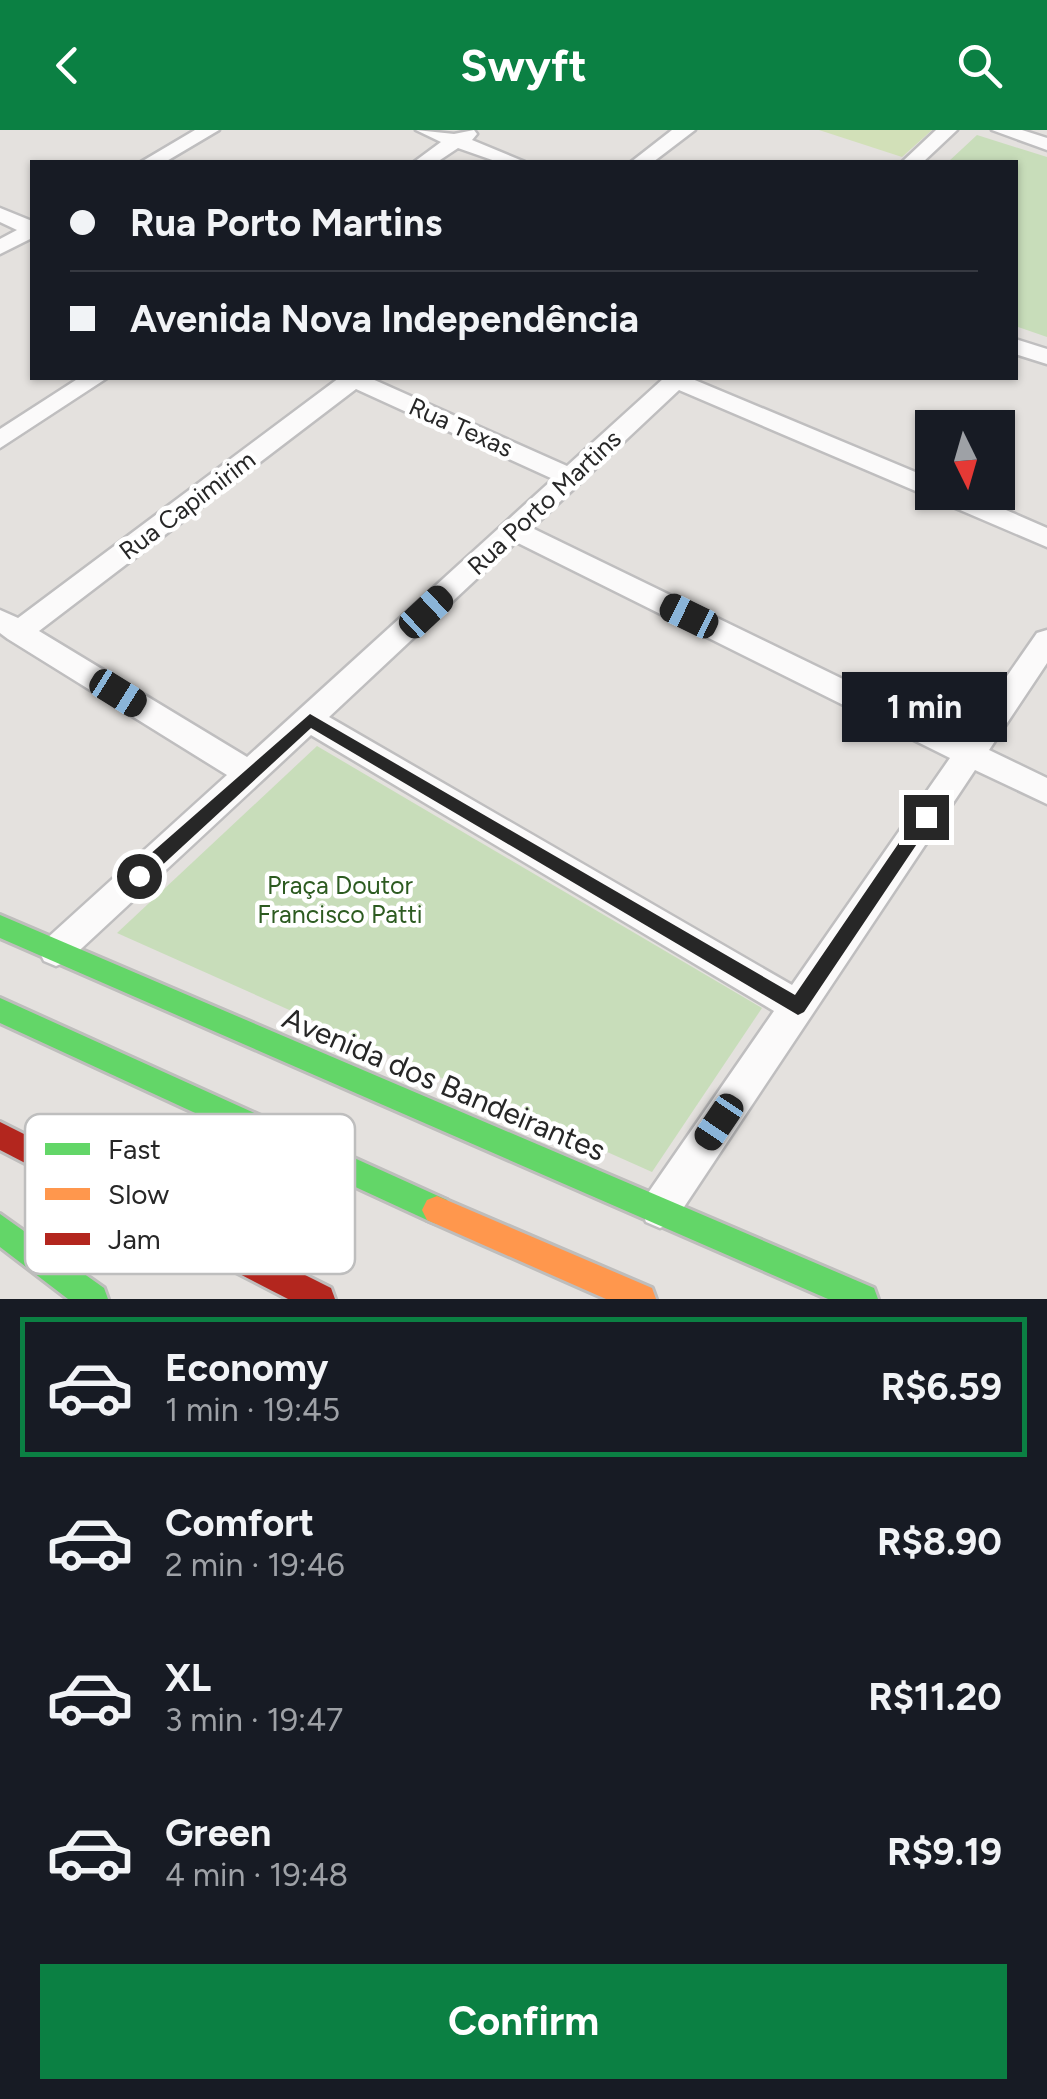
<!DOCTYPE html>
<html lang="en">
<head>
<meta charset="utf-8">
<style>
	:root { --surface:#171b24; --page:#242831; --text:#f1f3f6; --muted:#9ea1a6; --line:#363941; --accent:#0b8043 }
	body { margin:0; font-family:Figtree,sans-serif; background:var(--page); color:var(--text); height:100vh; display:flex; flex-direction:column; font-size:38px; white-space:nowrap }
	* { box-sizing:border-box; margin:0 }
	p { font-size:32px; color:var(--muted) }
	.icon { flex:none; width:55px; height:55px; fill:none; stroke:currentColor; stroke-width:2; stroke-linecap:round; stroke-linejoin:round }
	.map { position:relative; height:1169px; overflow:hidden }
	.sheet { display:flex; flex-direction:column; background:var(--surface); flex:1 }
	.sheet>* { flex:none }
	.guide { position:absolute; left:30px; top:30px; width:988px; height:220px; border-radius:0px; box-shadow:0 2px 8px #0004; display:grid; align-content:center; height:220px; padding:0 40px; background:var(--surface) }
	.needle { width:65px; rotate:175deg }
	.buttons { position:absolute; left:915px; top:280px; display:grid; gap:20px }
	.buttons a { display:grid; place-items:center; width:100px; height:100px; border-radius:0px; background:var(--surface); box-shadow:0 2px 8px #0004; font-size:50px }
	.end { position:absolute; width:45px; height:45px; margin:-22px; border:12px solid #272727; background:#fff; box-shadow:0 0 0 5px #fff }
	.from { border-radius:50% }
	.bubble { position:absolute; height:70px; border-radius:0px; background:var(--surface); box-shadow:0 2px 8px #0004; font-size:32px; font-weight:700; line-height:70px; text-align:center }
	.car { position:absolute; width:30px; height:60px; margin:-30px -15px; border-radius:12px; box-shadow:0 0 8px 2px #0007; background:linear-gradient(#222 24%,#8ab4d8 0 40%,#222 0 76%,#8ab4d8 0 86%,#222 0) }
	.guide b { display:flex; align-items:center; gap:35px; height:95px; font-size:38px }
	.guide b+b { border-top:2px solid var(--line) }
	.guide i { width:25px; height:25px; background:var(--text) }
	ul { padding:18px 0 0; list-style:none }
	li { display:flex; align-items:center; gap:30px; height:140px; margin:0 20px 15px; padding:0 20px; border:5px solid transparent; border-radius:0px }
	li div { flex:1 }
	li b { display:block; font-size:38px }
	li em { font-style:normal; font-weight:700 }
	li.selected { border-color:var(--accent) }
	li>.icon { width:90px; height:90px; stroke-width:1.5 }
	.action { display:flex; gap:20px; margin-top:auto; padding:20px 40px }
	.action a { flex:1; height:115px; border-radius:0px; background:var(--accent); color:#fff; font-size:40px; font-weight:700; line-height:115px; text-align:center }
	header { display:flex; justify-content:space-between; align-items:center; height:130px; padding:0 40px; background:var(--accent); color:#fff; font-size:45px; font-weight:700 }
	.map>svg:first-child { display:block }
	.green { fill:#c8ddba }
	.pitch { fill:#d2e0b8 }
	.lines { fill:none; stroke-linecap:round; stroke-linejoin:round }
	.street-casing { stroke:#bfbebf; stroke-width:5 }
	.fast-casing { stroke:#bebdbc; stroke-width:6 }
	.slow-casing { stroke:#bebdbc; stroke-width:6 }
	.jam-casing { stroke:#bebdbc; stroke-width:6 }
	.street { fill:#fbfafa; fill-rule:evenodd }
	.fast { fill:#63d668; fill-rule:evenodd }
	.slow { fill:#ff974d; fill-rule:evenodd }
	.jam { fill:#b3261e; fill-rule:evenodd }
	.route { fill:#272727 }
	.labels { text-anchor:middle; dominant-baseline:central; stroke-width:9; stroke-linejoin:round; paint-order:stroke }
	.street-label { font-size:25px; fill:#272727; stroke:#fff }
	.park-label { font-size:25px; fill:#2d5b21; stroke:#fff }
	.near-street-label { font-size:30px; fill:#272727; stroke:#fff }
	.key { fill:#fff; stroke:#bebebe; stroke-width:2.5 }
	.key-label { font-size:28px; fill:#272727 }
</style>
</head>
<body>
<header><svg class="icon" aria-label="back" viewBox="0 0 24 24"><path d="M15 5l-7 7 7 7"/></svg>Swyft<svg class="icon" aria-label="search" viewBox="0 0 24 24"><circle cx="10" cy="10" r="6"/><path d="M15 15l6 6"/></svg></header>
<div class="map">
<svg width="1047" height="1169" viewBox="0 0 1047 1169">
	<rect width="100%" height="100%" fill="#e4e1de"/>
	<!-- green -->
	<g class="green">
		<path d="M977,5L1047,27V207L1015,196V32H948Z"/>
		<path d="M317,616L762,878L652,1042L117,803Z"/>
	</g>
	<!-- pitch -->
	<path class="pitch" d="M819,0H932L902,27Z"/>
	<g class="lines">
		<!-- street casing -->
		<g class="street-casing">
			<g id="street">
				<path d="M195,0H219L165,32H141Z"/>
				<path d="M416,0L454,4L474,0L477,4L472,10L525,32H498L458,18L437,32H414L441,12Z"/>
				<path d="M672,0H695L653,32H631Z"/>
				<path d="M936,0H957L923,32H902Z"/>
				<path d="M992,0H1022L1047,8V20Z"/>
				<path d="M0,78L32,91V108L0,124V109L17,100L0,92Z"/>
				<path d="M1015,209L1047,219V234L1015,224Z"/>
				<path d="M79,248H107L0,318V299Z"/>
				<path d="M339,248H370L567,336L664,248H690L932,349V362H965L1047,398V417L679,260L532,398L964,608L1037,503L1047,500V533L989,620L1047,648V674L975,640L674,1092L660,1098L646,1092L641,1079L646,1066L774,881L311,605L68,831L56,836L44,831L39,821L44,811L227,645L8,509L0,503V480L18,488ZM356,259L553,349L247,627L39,501ZM516,412L950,628L792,855L329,587Z"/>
			</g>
		</g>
		<!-- fast casing -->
		<g class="fast-casing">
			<g id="fast">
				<path d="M0,785L874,1158L878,1169H828L0,808Z"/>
				<path d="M0,868L447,1070L452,1080L447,1090L437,1094L427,1090L0,893Z"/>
				<path d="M0,1084L104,1158L108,1169H68L0,1117Z"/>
			</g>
		</g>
		<!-- slow casing -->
		<g class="slow-casing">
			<path id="slow" d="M437,1066L652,1158L656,1169H606L427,1090L422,1080L427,1070Z"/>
		</g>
		<!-- jam casing -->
		<g class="jam-casing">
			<path id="jam" d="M0,992L331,1158L335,1169H288L0,1020Z"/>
		</g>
		<!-- street -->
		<use href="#street" class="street"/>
		<!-- fast -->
		<use href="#fast" class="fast"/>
		<!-- slow -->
		<use href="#slow" class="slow"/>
		<!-- jam -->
		<use href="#jam" class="jam"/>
	</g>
	<!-- route -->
	<path class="route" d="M310,584L795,865L920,682L926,680L935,687L804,882L798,885L311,598L145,751H132V740Z"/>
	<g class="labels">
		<!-- street labels -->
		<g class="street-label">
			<text transform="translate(461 297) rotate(24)">Rua Texas</text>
			<text transform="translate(544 372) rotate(-43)">Rua Porto Martins</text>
			<text transform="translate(187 375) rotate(-37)">Rua Capimirim</text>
		</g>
		<!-- park labels -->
		<g class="park-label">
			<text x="340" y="755">Praça Doutor<tspan x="340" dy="29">Francisco Patti</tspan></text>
		</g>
		<!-- near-street labels -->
		<g class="near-street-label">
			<text transform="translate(444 954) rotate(23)">Avenida dos Bandeirantes</text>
		</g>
	</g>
	<!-- legend -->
	<rect x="25" y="984" width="330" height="160" rx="15" class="key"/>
	<rect x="45" y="1013" width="45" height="12" fill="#63d668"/>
	<rect x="45" y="1058" width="45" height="12" fill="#ff974d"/>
	<rect x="45" y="1103" width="45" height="12" fill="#b3261e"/>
	<g class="key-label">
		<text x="108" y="1029">Fast</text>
		<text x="108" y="1074">Slow</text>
		<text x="108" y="1119">Jam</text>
	</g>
</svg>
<div class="buttons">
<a><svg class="needle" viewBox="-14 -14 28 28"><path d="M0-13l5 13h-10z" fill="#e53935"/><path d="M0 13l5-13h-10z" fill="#9ea1a6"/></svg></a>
</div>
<i class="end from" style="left:139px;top:746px"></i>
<i class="end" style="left:926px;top:687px"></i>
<div class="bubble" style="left:842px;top:542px;width:165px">1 min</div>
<i class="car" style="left:426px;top:482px;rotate:47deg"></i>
<i class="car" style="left:689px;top:486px;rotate:296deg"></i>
<i class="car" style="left:118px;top:563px;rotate:122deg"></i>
<i class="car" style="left:719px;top:992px;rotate:214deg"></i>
<div class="guide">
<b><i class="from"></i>Rua Porto Martins</b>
<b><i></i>Avenida Nova Independência</b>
</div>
</div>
<section class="sheet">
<ul>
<li class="selected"><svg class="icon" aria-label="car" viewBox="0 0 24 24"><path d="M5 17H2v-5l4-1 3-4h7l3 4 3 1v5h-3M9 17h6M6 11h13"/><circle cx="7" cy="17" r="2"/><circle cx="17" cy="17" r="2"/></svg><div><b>Economy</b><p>1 min · 19:45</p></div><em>R$6.59</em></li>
<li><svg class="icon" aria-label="car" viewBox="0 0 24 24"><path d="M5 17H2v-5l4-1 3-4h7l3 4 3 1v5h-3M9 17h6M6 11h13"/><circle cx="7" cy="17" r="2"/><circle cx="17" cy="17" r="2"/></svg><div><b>Comfort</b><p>2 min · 19:46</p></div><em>R$8.90</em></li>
<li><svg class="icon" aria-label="car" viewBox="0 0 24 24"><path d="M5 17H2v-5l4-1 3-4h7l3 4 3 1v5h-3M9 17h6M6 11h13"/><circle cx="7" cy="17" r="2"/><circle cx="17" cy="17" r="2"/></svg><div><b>XL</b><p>3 min · 19:47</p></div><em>R$11.20</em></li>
<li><svg class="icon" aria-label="car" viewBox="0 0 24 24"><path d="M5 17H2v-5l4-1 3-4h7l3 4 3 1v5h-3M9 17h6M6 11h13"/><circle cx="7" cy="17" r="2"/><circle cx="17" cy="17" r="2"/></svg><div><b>Green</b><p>4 min · 19:48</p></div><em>R$9.19</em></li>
</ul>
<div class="action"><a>Confirm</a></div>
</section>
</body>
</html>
